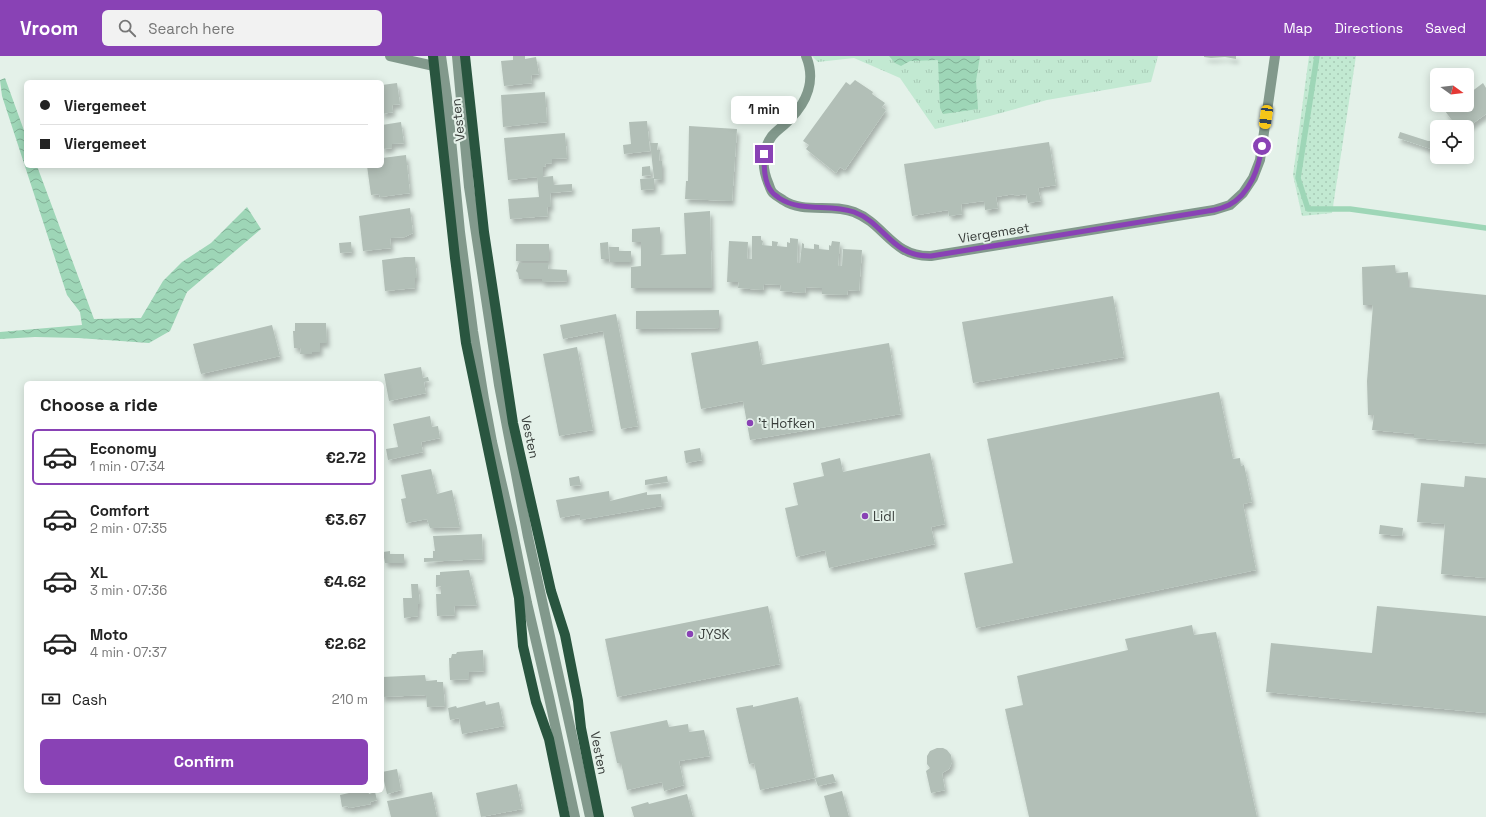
<!DOCTYPE html>
<html lang="en">
<head>
<meta charset="utf-8">
<style>
	:root { --surface:#fff; --page:#f2f2f2; --text:#222; --muted:#767676; --line:#e0e0e0; --accent:#8942b5 }
	body { margin:0; font-family:"Space Grotesk",sans-serif; background:var(--page); color:var(--text); height:100vh; display:flex; flex-direction:column; font-size:15px; white-space:nowrap }
	* { box-sizing:border-box; margin:0 }
	p { font-size:13px; color:var(--muted) }
	.icon { flex:none; width:22px; height:22px; fill:none; stroke:currentColor; stroke-width:2; stroke-linecap:round; stroke-linejoin:round }
	.map { position:relative; flex:1; overflow:hidden }
	.sheet { position:absolute; left:24px; top:325px; width:360px; height:412px; display:flex; flex-direction:column; background:var(--surface); border-radius:6px; box-shadow:0 2px 10px #0003 }
	.sheet>* { flex:none }
	.top-card { position:absolute; left:24px; top:24px; width:360px; height:88px; border-radius:6px; box-shadow:0 2px 10px #0003; display:grid; align-content:center; height:88px; padding:0 16px; background:var(--surface) }
	.needle { width:26px; rotate:105deg }
	.fabs { position:absolute; left:1430px; top:12px; display:grid; gap:8px }
	.fabs a { display:grid; place-items:center; width:44px; height:44px; border-radius:6px; background:var(--surface); box-shadow:0 2px 10px #0003; font-size:20px }
	.end { position:absolute; width:18px; height:18px; margin:-9px; border:5px solid #8942b5; background:#fff; box-shadow:0 0 0 2px #fff }
	.from { border-radius:50% }
	.bubble { position:absolute; height:28px; border-radius:6px; background:var(--surface); box-shadow:0 2px 10px #0003; font-size:13px; font-weight:700; line-height:28px; text-align:center }
	.car { position:absolute; width:12px; height:24px; margin:-12px -6px; border-radius:5px; box-shadow:0 0 3px 1px #0007; background:linear-gradient(#f5c518 24%,#345 0 40%,#f5c518 0 76%,#345 0 86%,#f5c518 0) }
	.top-card b { display:flex; align-items:center; gap:14px; height:38px; font-size:15px }
	.top-card b+b { border-top:1px solid var(--line) }
	.top-card i { width:10px; height:10px; background:var(--text) }
	ul { padding:0; list-style:none }
	li { display:flex; align-items:center; gap:12px; height:56px; margin:0 8px 6px; padding:0 8px; border:2px solid transparent; border-radius:6px }
	li div { flex:1 }
	li b { display:block; font-size:15px }
	li em { font-style:normal; font-weight:700 }
	li.on { border-color:var(--accent) }
	li>.icon { width:36px; height:36px; stroke-width:1.5 }
	h2 { padding:0 16px; font-size:18px; line-height:48px }
	.pay { display:flex; align-items:center; gap:10px; height:44px; padding:0 16px; font-size:15px }
	.pay p { margin-inline-start:auto }
	.button { display:flex; gap:8px; margin-top:auto; padding:8px 16px }
	.button a { flex:1; height:46px; border-radius:6px; background:var(--accent); color:#fff; font-size:16px; font-weight:700; line-height:46px; text-align:center }
	header { display:flex; align-items:center; gap:24px; box-sizing:border-box; height:56px; padding:0 20px; background:var(--accent); color:#fff }
	header strong { font-size:19px }
	nav { display:flex; gap:22px; margin-inline-start:auto; font-size:14px }
	.search { width:280px; height:36px; background:var(--page); display:flex; align-items:center; gap:10px; box-sizing:border-box; padding:0 14px; border-radius:6px; color:var(--muted); font-size:15px }
	.map>svg:first-child { display:block }
	.grass { fill:url(#grass-dots) }
	.park { fill:url(#park-tufts) }
	.water { fill:url(#water-waves) }
	.lines { fill:none; stroke-linecap:round; stroke-linejoin:round }
	.stream { stroke:#9ed6b7; stroke-width:5.5 }
	.building { fill:#b2bfb7; filter:url(#shadow) }
	.minor { stroke:#82998c; stroke-width:10 }
	.major { stroke:#29553f; stroke-width:10 }
	.route { stroke:#8942b5; stroke-width:5 }
	.poi-dot { fill:#8942b5; stroke:#e4f1e9; stroke-width:1.5 }
	.labels { text-anchor:middle; dominant-baseline:central; stroke-width:4; stroke-linejoin:round; paint-order:stroke }
	.street-label { font-size:13px; fill:#383d3a; stroke:#e4f1e9 }
	.poi-label { font-size:13px; fill:#383d3a; stroke:#e4f1e9; text-anchor:start }
</style>
</head>
<body>
<header>
<strong>Vroom</strong>
<div class="search"><svg class="icon" aria-label="search" viewBox="0 0 24 24"><circle cx="10" cy="10" r="6"/><path d="M15 15l6 6"/></svg>Search here</div>
<nav><a>Map</a><a>Directions</a><a>Saved</a></nav>
</header>
<div class="map">
<svg width="1486" height="761" viewBox="0 0 1486 761">
	<defs>
		<pattern id="grass-dots" width="8" height="8" patternUnits="userSpaceOnUse"><rect width="8" height="8" fill="#c2e9d2"/><path d="M2 2h.1M6 6h.1" fill="none" stroke="#a7c9b5" stroke-width="1.8" stroke-linecap="round"/></pattern>
		<pattern id="park-tufts" width="24" height="20" patternUnits="userSpaceOnUse"><rect width="24" height="20" fill="#c2e9d2"/><path d="M3 7l-1-3M5 7V3M7 7l1-3M15 17l-1-3M17 17v-4M19 17l1-3" fill="none" stroke="#a7c9b5"/></pattern>
		<pattern id="water-waves" width="16" height="10" patternUnits="userSpaceOnUse"><rect width="16" height="10" fill="#9ed6b7"/><path d="M0 5q4-4 8 0t8 0" fill="none" stroke="#82af96"/></pattern>
		<filter id="shadow"><feDropShadow dx="2.5" dy="4.5" stdDeviation="2" flood-color="#0004"/></filter>
	</defs>
	<rect width="100%" height="100%" fill="#e4f1e9"/>
	<!-- grass -->
	<path class="grass" d="M1309,0H1356L1332,157L1302,160L1293,119Z"/>
	<!-- park -->
	<path class="park" d="M812,0H1158L1151,26L1047,44L990,60L935,73L900,22L854,2L818,6Z"/>
	<!-- water -->
	<g class="water">
		<path d="M889,0H980L976,25L978,53L943,58L940,52L938,4L910,5L901,10L895,7Z"/>
		<path d="M5,22L26,80V110H37L94,263L141,262L163,225L182,206L211,187L247,151L261,173L187,236L170,275L149,287L78,282L35,281L0,283V276L82,269L80,256L67,239L2,40L0,24Z"/>
	</g>
	<g class="lines">
		<!-- stream -->
		<path class="stream" d="M1317,0L1298,122L1308,153H1350L1486,172"/>
	</g>
	<!-- building -->
	<g class="building">
		<path d="M513,0H525V3L536,1L539,18L531,19L532,27L504,30L501,5L513,4Z"/>
		<path d="M1204,0H1236V3L1225,1L1211,2L1204,1Z"/>
		<path d="M855,24L873,36L872,38L885,47L882,51L886,54L845,114L840,111L836,117L806,93L809,89L803,85L846,26L850,29Z"/>
		<path d="M397,27L400,48L392,49L393,56L382,58V29Z"/>
		<path d="M1483,27L1486,32V58L1468,71H1457L1445,55L1453,49H1467V39Z"/>
		<path d="M545,36L547,66L503,71L501,39Z"/>
		<path d="M647,65L650,95L624,98L623,89L631,88L629,66Z"/>
		<path d="M401,66L404,87L392,88V92L382,93V69Z"/>
		<path d="M689,70L737,73L732,145L685,143L686,125H688Z"/>
		<path d="M1400,76L1428,85H1432L1431,93L1398,82Z"/>
		<path d="M565,77L567,102L552,103V107L545,108L546,110L543,111V121L553,120L554,129L572,128V135L550,137L551,151H547L548,160L510,163L508,143L539,141L537,121L508,124L504,82Z"/>
		<path d="M1049,86L1056,129L1038,132L1041,145L1028,147L1026,138L1014,140V138L996,141L998,152L985,154L984,145L961,148L962,158L949,160L948,154L912,160L904,108Z"/>
		<path d="M650,87H658L657,94H660L659,105H662V124L654,123V133L641,134L640,123L654,122Z"/>
		<path d="M406,99L410,137L380,141L379,138L371,139L367,110H382V102Z"/>
		<path d="M650,110L651,119L642,120V111Z"/>
		<path d="M410,152L413,177L405,181L390,182L391,192L363,195L359,160Z"/>
		<path d="M710,155L712,232H631V211L641,210V186H632V173L660,171V199L686,198L684,157Z"/>
		<path d="M752,180H761V184L763,185L762,189L772,190V185L778,186L777,190L787,191V186L790,187V182L798,183L797,207H800L802,187L804,188V192L814,193V188L819,189V193L829,194V189L831,190L832,185L840,186L838,210H842L843,193L862,194L859,235L848,234L847,239L822,238V232L806,231L805,237L780,235L781,229L764,228L763,234L738,232L739,226H727L729,185L748,186L747,203H752Z"/>
		<path d="M351,186L352,196L340,197L339,187Z"/>
		<path d="M608,186L609,203H601L600,187Z"/>
		<rect x="516" y="188" width="33" height="17"/>
		<path d="M609,191H619V195H631V206H610Z"/>
		<path d="M405,201H415L417,222H415V232L385,235L382,204Z"/>
		<path d="M519,207H549L548,213L567,214V225L542,226V223H519L518,217L516,215Z"/>
		<path d="M1395,209L1396,217L1408,216V231L1486,239V388L1414,382V378L1372,374L1374,359H1368L1367,325L1373,249H1363L1362,211Z"/>
		<path d="M1113,240L1124,301L973,327L962,266Z"/>
		<path d="M719,254V272L636,273V255Z"/>
		<path d="M616,258L638,370L621,373L603,275L563,283L560,269Z"/>
		<path d="M295,267H326L327,287H320V296H312V298H300L301,292H294L293,275H295Z"/>
		<path d="M272,269L280,300L201,318L193,288Z"/>
		<path d="M758,285L762,309L889,287L901,358L750,384L743,345L701,353L691,297Z"/>
		<path d="M577,291L593,374L559,380L543,298Z"/>
		<path d="M421,311L423,322L428,321L429,325L424,326L426,337L389,345L384,318Z"/>
		<path d="M1219,336L1233,403L1240,402L1241,410L1244,409L1252,446L1243,448L1256,514L976,572L964,517L1013,507L987,383Z"/>
		<path d="M430,360L432,371L438,370L440,382L421,386L423,396L388,404L386,393L398,391L393,368Z"/>
		<path d="M700,392L702,404L686,407L684,395Z"/>
		<path d="M930,397L945,468L931,471L935,488L829,512L825,494L796,501L785,452L798,449L793,427L824,420L821,407L840,402L843,416Z"/>
		<path d="M431,413L437,438L452,434L460,471L430,472L427,463L406,467L401,443L406,442L401,419Z"/>
		<path d="M579,420L581,429L570,430L569,422Z"/>
		<path d="M667,420L668,426L645,429V424Z"/>
		<path d="M1465,420L1486,422V522L1441,518L1445,468L1417,466L1421,427L1464,431Z"/>
		<path d="M609,435L610,445L647,436V439L661,438L662,450L580,464V458L560,462L556,444Z"/>
		<path d="M1380,469L1403,472L1402,480L1379,478Z"/>
		<path d="M482,478L483,503L424,506V502H433V495H435L433,480Z"/>
		<path d="M390,495V498H404V507H385L383,496Z"/>
		<path d="M469,514L477,549L454,550L455,559L437,560L436,538H441V530L436,531V519H440V516Z"/>
		<path d="M411,528H418L420,548H418V560L404,562L403,542H412Z"/>
		<path d="M768,550L780,608L617,641L605,583Z"/>
		<path d="M1377,550L1486,560V657L1266,636L1271,587L1372,597Z"/>
		<path d="M1192,569L1194,579L1216,576L1257,761H1029L1005,653L1023,649L1017,620L1128,594L1125,583Z"/>
		<path d="M483,594L484,615L469,616V623L450,624L449,602H451L452,598H456L457,596Z"/>
		<path d="M425,619L426,625L437,624V626H443L445,650L427,651L426,639L382,641V621Z"/>
		<path d="M798,641L815,722L833,718L836,726L818,730L815,722L760,734L754,707L749,708L736,652L753,649V651Z"/>
		<path d="M485,645L486,649L499,646L504,670L462,678L459,662L450,664L448,652L456,650L457,652Z"/>
		<path d="M667,664L669,671L688,668L689,676L704,674L710,700L679,705L684,729L664,735L662,726L627,734L621,707H617L610,676Z"/>
		<path d="M937,692H943L947,694L951,699L952,706L949,713L942,717L945,734L931,737L926,715L930,712L927,708V700L930,695Z"/>
		<path d="M397,713L401,734L387,738L382,716Z"/>
		<path d="M517,728L522,753L481,761L476,737Z"/>
		<path d="M358,735H368L369,738L375,736L377,744L370,746L371,748L349,752L347,750L342,751L340,739Z"/>
		<path d="M842,735L849,761H830L824,740Z"/>
		<path d="M432,736L437,761H391L387,745Z"/>
		<path d="M687,738L693,761H634L631,751L648,746L649,748Z"/>
	</g>
	<g class="lines">
		<!-- minor -->
		<g class="minor">
			<path d="M390,0L434,10"/>
			<path d="M441,0L447,42L460,176L473,275L484,343L492,386L512,472L527,547L549,641L575,761"/>
			<path d="M457,0L469,131L499,329L528,481L590,761"/>
			<path d="M806,0C816,24 807,46 790,63C785,69 777,74 772,80C761,95 762,113 769,129C770,132 771,135 773,137C776,140 780,142 783,144C803,158 832,147 854,156C885,168 892,201 931,200L1214,154L1230,149L1243,137L1253,122L1260,104L1275,0"/>
		</g>
		<!-- major -->
		<g class="major">
			<path d="M433,0L455,202L466,287L519,542L523,590L536,646L549,683L565,761"/>
			<path d="M465,0L484,176L513,367L551,535L565,579L578,645L581,672L599,761"/>
		</g>
	</g>
	<g class="lines">
		<!-- route -->
		<path class="route" d="M764,98C764,110 764,127 772,136C773,138 777,140 779,142C802,157 829,147 854,156C885,167 891,201 931,200L1214,154C1219,153 1225,151 1229,149C1250,138 1259,112 1262,90"/>
	</g>
	<!-- markers -->
	<g class="poi-dot">
		<circle cx="750" cy="367" r="4"/>
		<circle cx="865" cy="460" r="4"/>
		<circle cx="690" cy="578" r="4"/>
	</g>
	<g class="labels">
		<!-- street labels -->
		<g class="street-label">
			<text transform="translate(458 64) rotate(-96)">Vesten</text>
			<text transform="translate(994 177) rotate(-9)">Viergemeet</text>
			<text transform="translate(530 381) rotate(78)">Vesten</text>
			<text transform="translate(599 697) rotate(79)">Vesten</text>
		</g>
		<!-- poi labels -->
		<g class="poi-label">
			<text x="758" y="367">'t Hofken</text>
			<text x="873" y="460">Lidl</text>
			<text x="698" y="578">JYSK</text>
		</g>
	</g>
</svg>
<div class="fabs">
<a><svg class="needle" viewBox="-14 -14 28 28"><path d="M0-13l5 13h-10z" fill="#e53935"/><path d="M0 13l5-13h-10z" fill="#767676"/></svg></a>
<a><svg class="icon" aria-label="locate" viewBox="0 0 24 24"><circle cx="12" cy="12" r="6"/><path d="M12 2v4M12 18v4M2 12h4M18 12h4"/></svg></a>
</div>
<i class="end from" style="left:1262px;top:90px"></i>
<i class="end" style="left:764px;top:98px"></i>
<div class="bubble" style="left:731px;top:40px;width:66px">1 min</div>
<i class="car" style="left:1266px;top:61px;rotate:188deg"></i>
<div class="top-card">
<b><i class="from"></i>Viergemeet</b>
<b><i></i>Viergemeet</b>
</div>
<section class="sheet">
<h2>Choose a ride</h2>
<ul>
<li class="on"><svg class="icon" aria-label="car" viewBox="0 0 24 24"><path d="M5 17H2v-5l4-1 3-4h7l3 4 3 1v5h-3M9 17h6M6 11h13"/><circle cx="7" cy="17" r="2"/><circle cx="17" cy="17" r="2"/></svg><div><b>Economy</b><p>1 min · 07:34</p></div><em>€2.72</em></li>
<li><svg class="icon" aria-label="car" viewBox="0 0 24 24"><path d="M5 17H2v-5l4-1 3-4h7l3 4 3 1v5h-3M9 17h6M6 11h13"/><circle cx="7" cy="17" r="2"/><circle cx="17" cy="17" r="2"/></svg><div><b>Comfort</b><p>2 min · 07:35</p></div><em>€3.67</em></li>
<li><svg class="icon" aria-label="car" viewBox="0 0 24 24"><path d="M5 17H2v-5l4-1 3-4h7l3 4 3 1v5h-3M9 17h6M6 11h13"/><circle cx="7" cy="17" r="2"/><circle cx="17" cy="17" r="2"/></svg><div><b>XL</b><p>3 min · 07:36</p></div><em>€4.62</em></li>
<li><svg class="icon" aria-label="car" viewBox="0 0 24 24"><path d="M5 17H2v-5l4-1 3-4h7l3 4 3 1v5h-3M9 17h6M6 11h13"/><circle cx="7" cy="17" r="2"/><circle cx="17" cy="17" r="2"/></svg><div><b>Moto</b><p>4 min · 07:37</p></div><em>€2.62</em></li>
</ul>
<div class="pay"><svg class="icon" aria-label="cash" viewBox="0 0 24 24"><path d="M3 7h18v10H3z"/><circle cx="12" cy="12" r="2"/></svg>Cash<p>210 m</p></div>
<div class="button"><a>Confirm</a></div>
</section>
</div>
</body>
</html>
